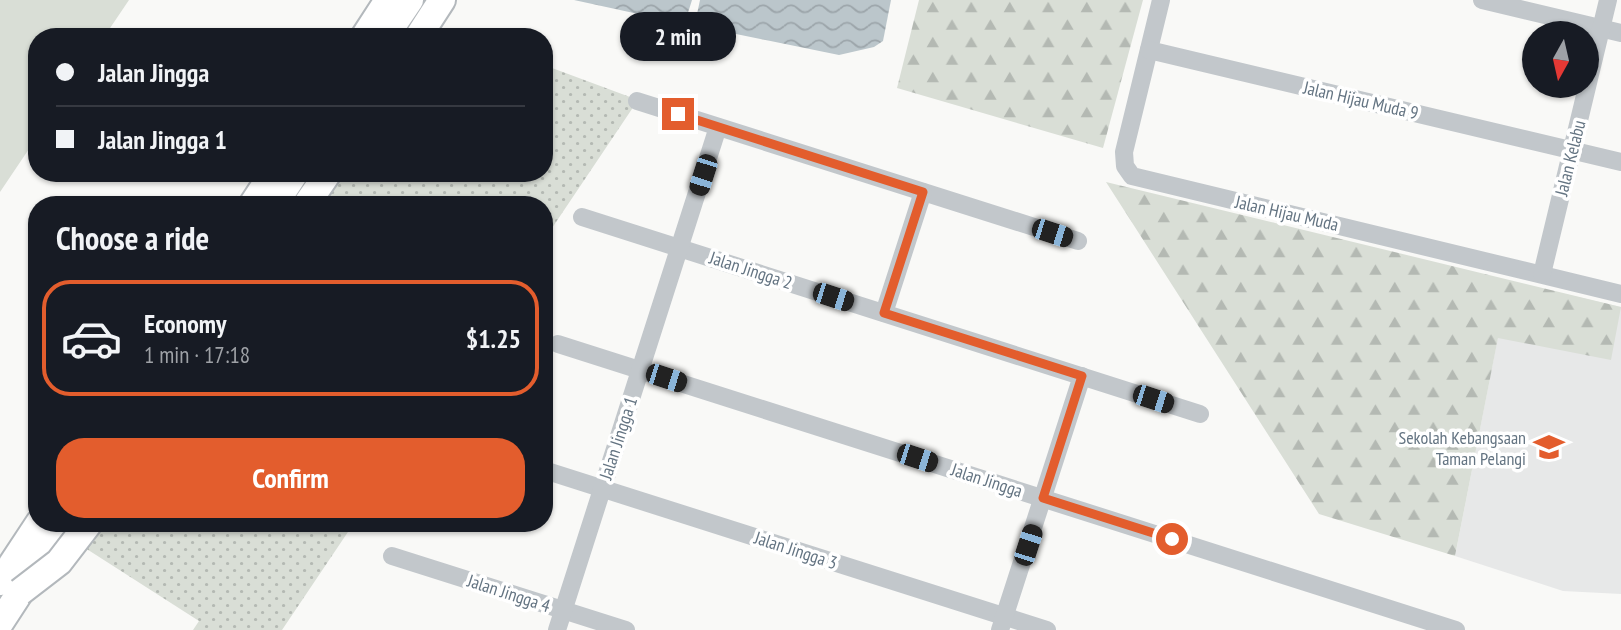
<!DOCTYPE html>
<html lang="en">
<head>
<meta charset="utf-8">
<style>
	:root { --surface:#171b24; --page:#242831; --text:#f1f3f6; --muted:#9ea1a6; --line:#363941; --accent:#e35d2d }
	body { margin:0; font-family:"PT Sans Narrow",sans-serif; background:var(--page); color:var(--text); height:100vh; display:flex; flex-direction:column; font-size:26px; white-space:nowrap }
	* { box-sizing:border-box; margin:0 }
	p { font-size:23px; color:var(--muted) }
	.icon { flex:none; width:38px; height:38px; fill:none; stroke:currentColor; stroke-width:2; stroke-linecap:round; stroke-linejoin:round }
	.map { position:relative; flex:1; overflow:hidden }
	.drawer { position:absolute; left:28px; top:196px; width:525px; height:336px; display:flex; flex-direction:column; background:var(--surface); border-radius:28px; box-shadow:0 2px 5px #0004 }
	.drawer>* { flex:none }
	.top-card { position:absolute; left:28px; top:28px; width:525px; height:154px; border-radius:28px; box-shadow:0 2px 5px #0004; display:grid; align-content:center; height:154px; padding:0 28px; background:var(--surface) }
	.needle { width:46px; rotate:188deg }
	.fabs { position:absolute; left:1522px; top:21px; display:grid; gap:14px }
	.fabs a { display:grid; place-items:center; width:77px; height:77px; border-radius:50%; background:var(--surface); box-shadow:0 2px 5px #0004; font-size:35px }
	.end { position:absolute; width:32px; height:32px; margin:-16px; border:9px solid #e35d2d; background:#fff; box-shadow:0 0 0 4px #fff }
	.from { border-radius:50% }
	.bubble { position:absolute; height:49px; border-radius:24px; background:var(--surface); box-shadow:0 2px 5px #0004; font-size:23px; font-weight:800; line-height:49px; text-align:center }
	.car { position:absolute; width:21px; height:42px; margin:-21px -10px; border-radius:9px; box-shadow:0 0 5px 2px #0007; background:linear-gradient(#222 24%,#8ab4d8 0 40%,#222 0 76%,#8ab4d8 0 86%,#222 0) }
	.top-card b { display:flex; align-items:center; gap:24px; height:66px; font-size:26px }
	.top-card b+b { border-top:2px solid var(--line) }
	.top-card i { width:18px; height:18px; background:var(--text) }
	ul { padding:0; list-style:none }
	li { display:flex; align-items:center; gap:21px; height:116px; margin:0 14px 10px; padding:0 14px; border:4px solid transparent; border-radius:28px }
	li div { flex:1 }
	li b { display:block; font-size:26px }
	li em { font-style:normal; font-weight:800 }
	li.active { border-color:var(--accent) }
	li>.icon { width:63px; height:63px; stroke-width:1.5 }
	h2 { padding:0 28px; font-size:32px; line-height:84px }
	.button { display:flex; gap:14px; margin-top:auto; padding:14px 28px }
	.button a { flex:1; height:80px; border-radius:28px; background:var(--accent); color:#fff; font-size:28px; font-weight:800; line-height:80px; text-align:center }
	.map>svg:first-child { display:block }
	.built { fill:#e7e8e8 }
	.grass { fill:url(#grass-dots) }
	.forest { fill:url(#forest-firs) }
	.garden { fill:#d9ded6 }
	.water { fill:url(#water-waves) }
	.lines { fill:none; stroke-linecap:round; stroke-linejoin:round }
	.highway-casing { stroke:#b3b8bc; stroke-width:30 }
	.minor { stroke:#c2c7cb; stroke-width:18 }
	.highway { stroke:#fff; stroke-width:26 }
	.highway-bridge-casing { stroke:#b3b8bc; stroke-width:30; stroke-linecap:butt }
	.highway-bridge { stroke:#fff; stroke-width:26 }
	.route { stroke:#e35d2d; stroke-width:9 }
	.labels { text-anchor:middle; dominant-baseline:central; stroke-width:7; stroke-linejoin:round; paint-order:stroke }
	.street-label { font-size:18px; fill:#647482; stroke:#fff }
	.poi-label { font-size:18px; fill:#647482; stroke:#fff; text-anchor:end }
</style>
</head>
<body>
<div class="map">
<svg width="1621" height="630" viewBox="0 0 1621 630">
	<defs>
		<pattern id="grass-dots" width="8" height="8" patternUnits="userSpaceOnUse" patternTransform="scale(1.75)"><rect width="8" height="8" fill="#d9ded6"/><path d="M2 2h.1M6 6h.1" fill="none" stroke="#b4b9b3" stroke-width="1.8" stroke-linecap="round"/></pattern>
		<pattern id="forest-firs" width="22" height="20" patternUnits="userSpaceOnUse" patternTransform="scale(1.75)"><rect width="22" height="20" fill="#d9ded6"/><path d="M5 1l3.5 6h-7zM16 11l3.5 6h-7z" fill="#b4b9b3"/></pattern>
		<pattern id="water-waves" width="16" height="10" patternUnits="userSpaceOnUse" patternTransform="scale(1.75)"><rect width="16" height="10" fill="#bbc6cb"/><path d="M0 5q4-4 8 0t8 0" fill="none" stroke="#9ca5aa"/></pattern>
	</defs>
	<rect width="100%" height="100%" fill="#f9f9f7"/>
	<!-- built -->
	<path class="built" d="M1509,281L1621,307V594L1563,591L1455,556Z"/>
	<!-- grass -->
	<g class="grass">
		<path d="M544,65L638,100L544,240V205H320L341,173H544Z"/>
		<path d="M98,523H354L282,630H193L199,621L82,546Z"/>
	</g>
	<!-- forest -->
	<g class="forest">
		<path d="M919,0H1143L1103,148L897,88Z"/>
		<path d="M1106,182L1621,307L1611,360L1498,338L1455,556L1319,514Z"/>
	</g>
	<!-- garden -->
	<path class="garden" d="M0,0H129L104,37H37V137L0,192Z"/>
	<!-- water -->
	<g class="water">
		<path d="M574,0H692L686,19L675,22Z"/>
		<path d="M700,0H891L883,41L874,47L839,55L702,27L697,24L696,19Z"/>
	</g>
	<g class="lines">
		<!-- highway casing -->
		<g class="highway-casing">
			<g id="highway">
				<path d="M364,37L388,0"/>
				<path d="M385,37L410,0"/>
				<path d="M418,37L442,0"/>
				<path d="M252,205L273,173"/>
				<path d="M274,205L295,173"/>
				<path d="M306,205L328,173"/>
				<path d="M0,582L39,523"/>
				<path d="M0,623L65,523"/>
			</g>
		</g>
		<!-- minor -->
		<g class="minor">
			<path d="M1161,0L1124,152L1125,166L1132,176L1621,294"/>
			<path d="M1482,0L1621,33"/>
			<path d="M1149,50L1621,162"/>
			<path d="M637,101L1078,241"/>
			<path d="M582,217L1200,414"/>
			<path d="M1542,274L1608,0"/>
			<path d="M884,313L923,192"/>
			<path d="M558,344L1456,630"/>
			<path d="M544,470L1047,630"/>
			<path d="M392,556L626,630"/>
			<path d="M557,630L718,127"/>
			<path d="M1000,630L1082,376"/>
		</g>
		<!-- highway -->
		<use href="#highway" class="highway"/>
		<!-- highway-bridge casing -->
		<g class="highway-bridge-casing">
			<path id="highway-bridge" d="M20,592L59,562L89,523"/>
		</g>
		<!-- highway-bridge -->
		<use href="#highway-bridge" class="highway-bridge"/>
	</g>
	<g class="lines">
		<!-- route -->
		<path class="route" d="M678,114L923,192L884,313L1082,376L1043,498L1172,539"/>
	</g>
	<!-- icons -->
	<defs>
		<g id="school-bare" transform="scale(2.415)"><path d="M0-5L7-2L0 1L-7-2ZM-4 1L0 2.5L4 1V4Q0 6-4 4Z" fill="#e35d2d" stroke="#fff" stroke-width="2.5" paint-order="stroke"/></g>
	</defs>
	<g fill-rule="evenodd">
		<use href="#school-bare" x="1549" y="447"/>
	</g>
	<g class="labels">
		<!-- street labels -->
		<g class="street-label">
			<text transform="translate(1361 100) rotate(13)">Jalan Hijau Muda 9</text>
			<text transform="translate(1570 158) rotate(-76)">Jalan Kelabu</text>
			<text transform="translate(1287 213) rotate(13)">Jalan Hijau Muda</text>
			<text transform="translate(751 270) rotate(18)">Jalan Jingga 2</text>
			<text transform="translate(618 438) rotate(-72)">Jalan Jingga 1</text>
			<text transform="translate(987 480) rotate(18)">Jalan Jingga</text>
			<text transform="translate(796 550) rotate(18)">Jalan Jingga 3</text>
			<text transform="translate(509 593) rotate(18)">Jalan Jingga 4</text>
		</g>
		<!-- poi labels -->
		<g class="poi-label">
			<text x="1526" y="437">Sekolah Kebangsaan<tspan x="1526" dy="21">Taman Pelangi</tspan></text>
		</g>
	</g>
</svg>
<div class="fabs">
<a><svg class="needle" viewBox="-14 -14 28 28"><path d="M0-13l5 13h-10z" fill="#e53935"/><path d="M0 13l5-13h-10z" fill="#9ea1a6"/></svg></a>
</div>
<i class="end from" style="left:1172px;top:539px"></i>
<i class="end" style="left:678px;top:114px"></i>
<div class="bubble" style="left:620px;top:12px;width:116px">2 min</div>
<i class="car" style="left:703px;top:175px;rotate:198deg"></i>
<i class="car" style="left:1052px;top:233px;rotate:108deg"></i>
<i class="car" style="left:833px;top:297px;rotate:108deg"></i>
<i class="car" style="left:666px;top:378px;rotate:108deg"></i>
<i class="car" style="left:1153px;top:399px;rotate:108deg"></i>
<i class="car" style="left:917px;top:458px;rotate:108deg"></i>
<i class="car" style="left:1028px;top:545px;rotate:18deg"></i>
<div class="top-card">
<b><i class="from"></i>Jalan Jingga</b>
<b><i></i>Jalan Jingga 1</b>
</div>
<section class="drawer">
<h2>Choose a ride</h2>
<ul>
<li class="active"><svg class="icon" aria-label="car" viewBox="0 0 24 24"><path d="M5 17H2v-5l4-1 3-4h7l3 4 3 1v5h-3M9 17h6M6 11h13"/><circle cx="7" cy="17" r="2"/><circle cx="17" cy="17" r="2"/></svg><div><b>Economy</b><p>1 min · 17:18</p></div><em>$1.25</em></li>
</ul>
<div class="button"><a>Confirm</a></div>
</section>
</div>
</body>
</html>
